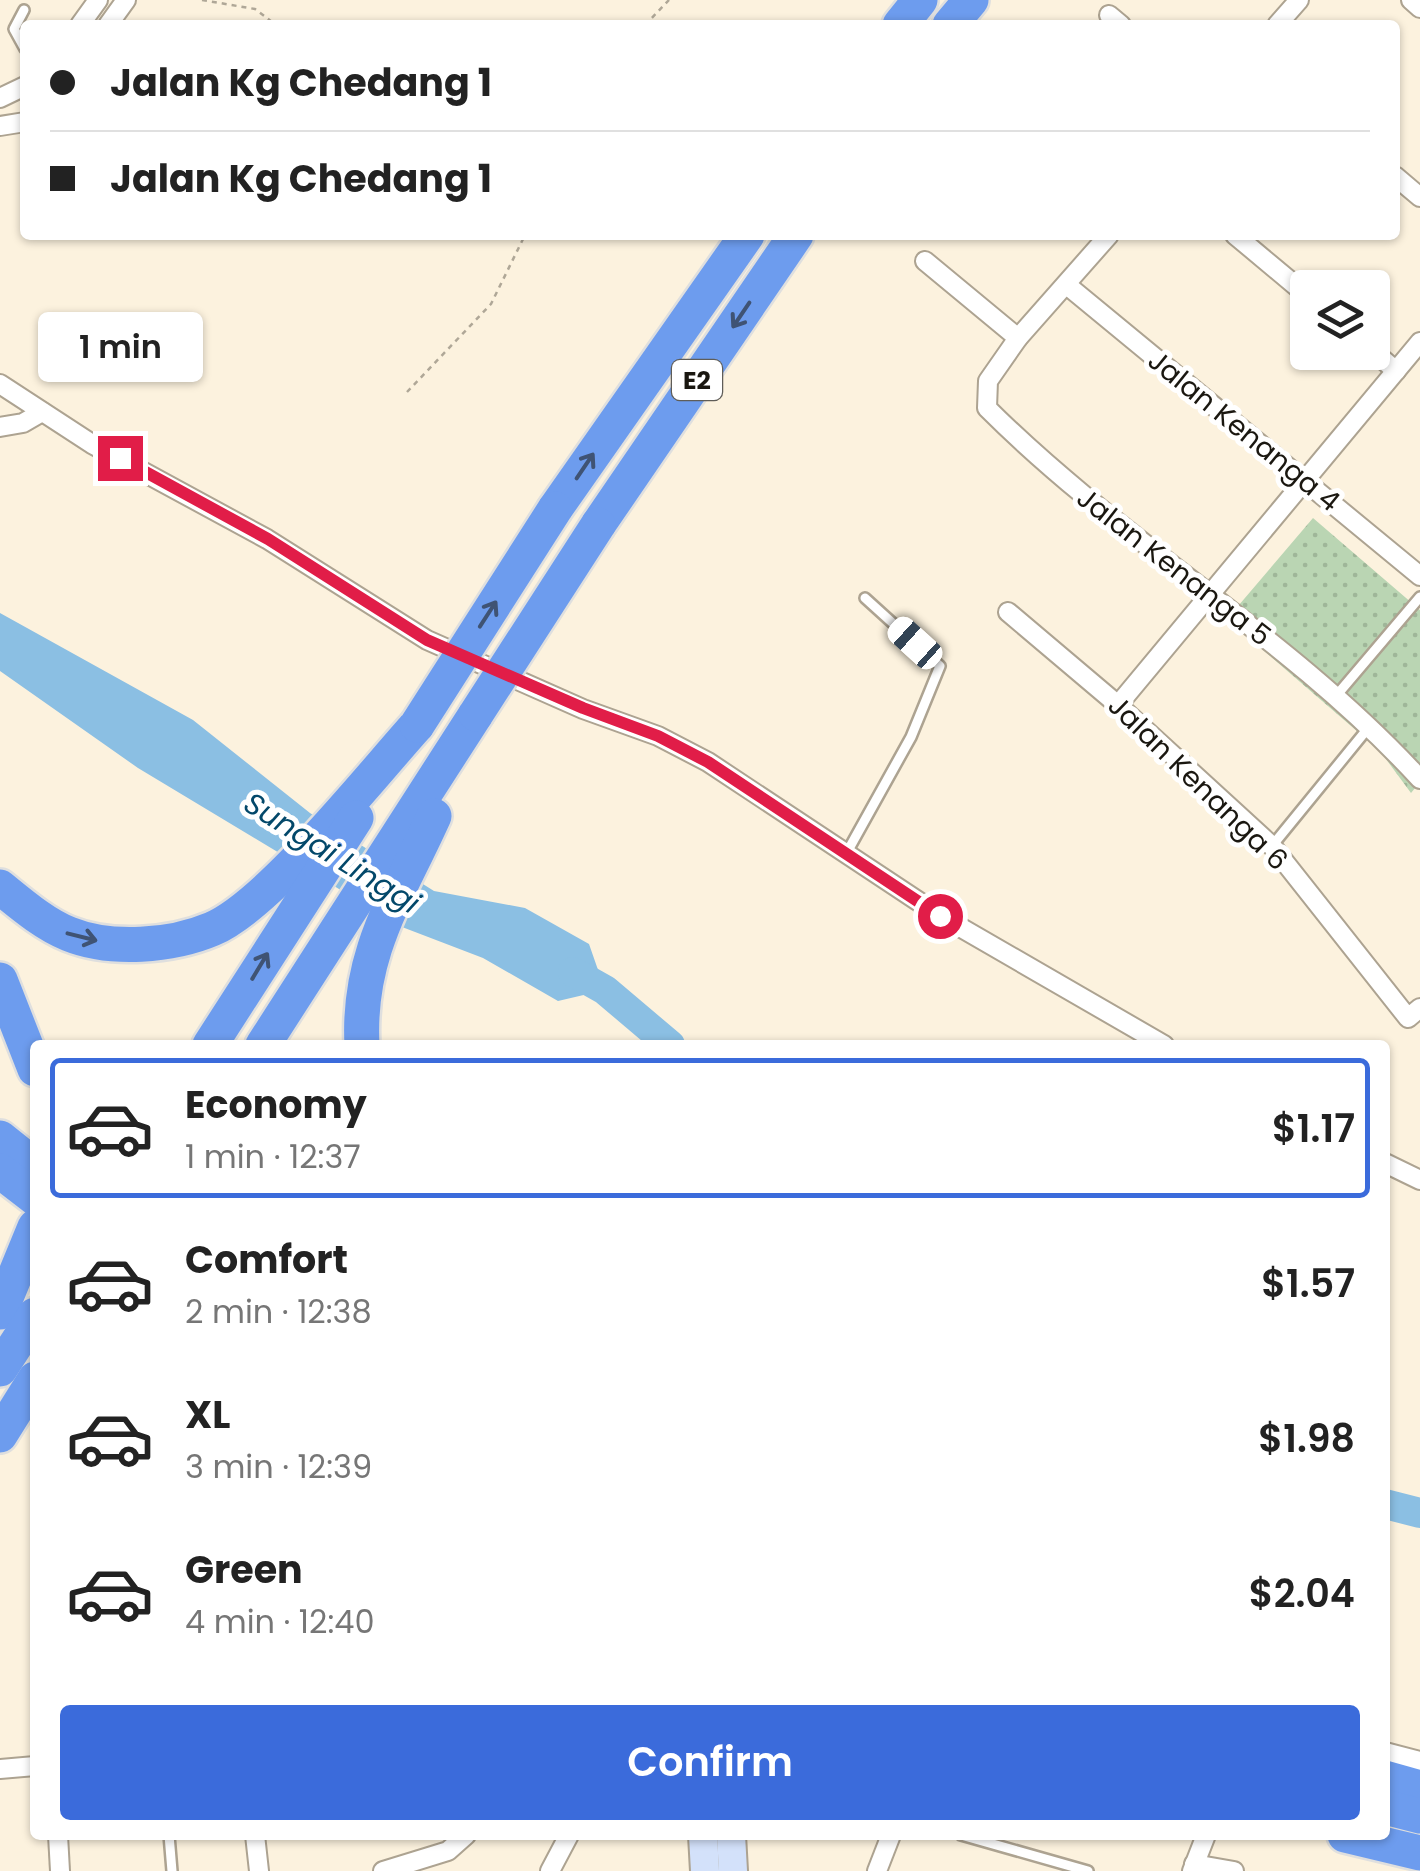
<!DOCTYPE html>
<html lang="en">
<head>
<meta charset="utf-8">
<style>
	:root { --surface:#fff; --page:#f2f2f2; --text:#222; --muted:#767676; --line:#e0e0e0; --accent:#3b6bdb }
	body { margin:0; font-family:Poppins,sans-serif; background:var(--page); color:var(--text); height:100vh; display:flex; flex-direction:column; font-size:38px; white-space:nowrap }
	* { box-sizing:border-box; margin:0 }
	p { font-size:32px; color:var(--muted) }
	.icon { flex:none; width:55px; height:55px; fill:none; stroke:currentColor; stroke-width:2; stroke-linecap:round; stroke-linejoin:round }
	.map { position:relative; flex:1; overflow:hidden }
	.details { position:absolute; left:30px; top:1040px; width:1360px; height:800px; display:flex; flex-direction:column; background:var(--surface); border-radius:10px; box-shadow:0 2px 8px #0004 }
	.details>* { flex:none }
	.hud { position:absolute; left:20px; top:20px; width:1380px; height:220px; border-radius:10px; box-shadow:0 2px 8px #0004; display:grid; align-content:center; height:220px; padding:0 30px; background:var(--surface) }
	.buttons { position:absolute; left:1290px; top:270px; display:grid; gap:20px }
	.buttons a { display:grid; place-items:center; width:100px; height:100px; border-radius:10px; background:var(--surface); box-shadow:0 2px 8px #0004; font-size:50px }
	.end { position:absolute; width:45px; height:45px; margin:-22px; border:12px solid #e11d48; background:#fff; box-shadow:0 0 0 5px #fff }
	.from { border-radius:50% }
	.bubble { position:absolute; height:70px; border-radius:10px; background:var(--surface); box-shadow:0 2px 8px #0004; font-size:32px; font-weight:600; line-height:70px; text-align:center }
	.car { position:absolute; width:30px; height:60px; margin:-30px -15px; border-radius:12px; box-shadow:0 0 8px 2px #0007; background:linear-gradient(#fff 24%,#345 0 40%,#fff 0 76%,#345 0 86%,#fff 0) }
	.hud b { display:flex; align-items:center; gap:35px; height:95px; font-size:38px }
	.hud b+b { border-top:2px solid var(--line) }
	.hud i { width:25px; height:25px; background:var(--text) }
	ul { padding:18px 0 0; list-style:none }
	li { display:flex; align-items:center; gap:30px; height:140px; margin:0 20px 15px; padding:0 10px; border:5px solid transparent; border-radius:10px }
	li div { flex:1 }
	li b { display:block; font-size:38px }
	li em { font-style:normal; font-weight:600 }
	li.on { border-color:var(--accent) }
	li>.icon { width:90px; height:90px; stroke-width:1.5 }
	.cta { display:flex; gap:20px; margin-top:auto; padding:20px 30px }
	.cta a { flex:1; height:115px; border-radius:10px; background:var(--accent); color:#fff; font-size:40px; font-weight:600; line-height:115px; text-align:center }
	.map>svg:first-child { display:block }
	.park { fill:url(#park-dots) }
	.water { fill:#8bbfe3 }
	.lines { fill:none; stroke-linecap:round; stroke-linejoin:round }
	.river { stroke:#8bbfe3; stroke-width:30 }
	.lane-casing { stroke:#ada391; stroke-width:14 }
	.street-casing { stroke:#ada391; stroke-width:22 }
	.secondary-casing { stroke:#ada391; stroke-width:32 }
	.highway-casing { stroke:#dfdfde; stroke-width:40 }
	.path { stroke:#afa797; stroke-width:2.5; stroke-dasharray:5 5; stroke-linecap:butt }
	.lane { stroke:#fff; stroke-width:9 }
	.street { stroke:#fff; stroke-width:18 }
	.secondary { stroke:#d3e1fa; stroke-width:28 }
	.highway { stroke:#6d9cee; stroke-width:35 }
	.highway-bridge-casing { stroke:#dfdfde; stroke-width:40; stroke-linecap:butt }
	.highway-bridge { stroke:#6d9cee; stroke-width:35 }
	.oneway { stroke:#3f5374 }
	.route { stroke:#e11d48; stroke-width:12 }
	.labels { text-anchor:middle; dominant-baseline:central; stroke-width:10; stroke-linejoin:round; paint-order:stroke }
	.shield { fill:#fff; stroke:#5f5d58; stroke-width:2.5 }
	.shield-label { font-size:25px; font-weight:bold; fill:#1a1710 }
	.street-label { font-size:28px; fill:#1a1710; stroke:#fff }
	.water-label { font-size:30px; font-style:italic; fill:#03486a; stroke:#fff }
</style>
</head>
<body>
<div class="map">
<svg width="1420" height="1871" viewBox="0 0 1420 1871">
	<defs>
		<pattern id="park-dots" width="8" height="8" patternUnits="userSpaceOnUse" patternTransform="scale(2.5)"><rect width="8" height="8" fill="#bad5b3"/><path d="M2 2h.1M6 6h.1" fill="none" stroke="#9fb699" stroke-width="1.8" stroke-linecap="round"/></pattern>
	</defs>
	<rect width="100%" height="100%" fill="#fcf2de"/>
	<!-- park -->
	<path class="park" d="M1313,518L1420,610V782L1411,793L1380,751L1227,619Z"/>
	<!-- water -->
	<path class="water" d="M0,613L193,720L310,813L434,891L525,908L589,944L605,990L558,1001L483,958L402,927L138,768L0,671Z"/>
	<g class="lines">
		<!-- river -->
		<g class="river">
			<path d="M573,972L605,990L670,1045"/>
			<path d="M1385,1504L1420,1513"/>
		</g>
		<!-- lane casing -->
		<g class="lane-casing">
			<g id="lane">
				<path d="M24,10L14,29L25,49"/>
				<path d="M1336,696L1420,597"/>
				<path d="M1272,846L1369,727"/>
				<path d="M846,854L911,737L940,666L865,598"/>
				<path d="M169,1835L172,1871"/>
				<path d="M961,1835L1088,1871"/>
			</g>
		</g>
		<!-- street casing -->
		<g class="street-casing">
			<g id="street">
				<path d="M1411,0L1420,8"/>
				<path d="M1109,15L1121,25"/>
				<path d="M80,25L98,0"/>
				<path d="M108,25L126,0"/>
				<path d="M1277,25L1299,0"/>
				<path d="M0,98L25,86"/>
				<path d="M0,126L25,122"/>
				<path d="M1395,176L1420,197"/>
				<path d="M1109,235L1018,338L988,381L987,408C1122,543 1291,638 1420,779"/>
				<path d="M1235,235L1308,296"/>
				<path d="M925,261L1018,338"/>
				<path d="M1068,286L1420,576"/>
				<path d="M1372,350L1396,371"/>
				<path d="M0,384L92,444L267,539L427,640L583,709L658,736L708,762L939,915L1164,1045"/>
				<path d="M0,427L23,423L42,412"/>
				<path d="M1008,612L1118,705L1272,846L1408,1018L1420,1008"/>
				<path d="M1118,705L1420,342"/>
				<path d="M1385,1163L1420,1180"/>
				<path d="M1385,1752L1420,1761"/>
				<path d="M0,1769L35,1766"/>
				<path d="M58,1835L60,1871"/>
				<path d="M255,1835L259,1871"/>
				<path d="M1194,1864L1234,1871"/>
				<path d="M383,1871L448,1851L466,1835"/>
				<path d="M550,1871L569,1835"/>
				<path d="M877,1871L891,1835"/>
				<path d="M1192,1871L1206,1835"/>
			</g>
		</g>
		<!-- secondary casing -->
		<g class="secondary-casing">
			<g id="secondary">
				<path d="M703,1835L705,1871"/>
				<path d="M731,1835L733,1871"/>
			</g>
		</g>
		<!-- highway casing -->
		<g class="highway-casing">
			<g id="highway">
				<path d="M900,25L920,0"/>
				<path d="M950,25L971,0"/>
				<path d="M555,509L747,235"/>
				<path d="M598,525L796,235"/>
				<path d="M0,887C21,904 44,924 69,934C111,951 172,946 212,929C269,905 371,776 417,725"/>
				<path d="M0,980L35,1069"/>
				<path d="M210,1045L356,818"/>
				<path d="M263,1045L476,714"/>
				<path d="M362,1045C357,953 398,896 434,816"/>
				<path d="M0,1138L35,1166"/>
				<path d="M0,1171L35,1198"/>
				<path d="M0,1312L35,1227"/>
				<path d="M0,1369L35,1315"/>
				<path d="M0,1435L35,1379"/>
				<path d="M1385,1778L1420,1788"/>
				<path d="M1385,1807L1420,1816"/>
				<path d="M1345,1835L1420,1853"/>
			</g>
		</g>
		<!-- path -->
		<g class="path">
			<path d="M202,0L255,9L276,25"/>
			<path d="M645,25L669,0"/>
			<path d="M407,392L491,304L525,235"/>
		</g>
		<!-- lane -->
		<use href="#lane" class="lane"/>
		<!-- street -->
		<use href="#street" class="street"/>
		<!-- secondary -->
		<use href="#secondary" class="secondary"/>
		<!-- highway -->
		<use href="#highway" class="highway"/>
		<!-- highway-bridge casing -->
		<g class="highway-bridge-casing">
			<g id="highway-bridge">
				<path d="M476,714L598,525"/>
				<path d="M417,725L555,509"/>
			</g>
		</g>
		<!-- highway-bridge -->
		<use href="#highway-bridge" class="highway-bridge"/>
	</g>
	<!-- one-way arrows -->
	<defs><path id="oneway-shaft" d="M-6 0H5M1.5-3L5.5 0L1.5 3" fill="none" stroke-width="1.6" stroke-linecap="round" stroke-linejoin="round" transform="scale(2.5)"/></defs>
	<g class="oneway">
		<use href="#oneway-shaft" transform="translate(741 315) rotate(124)"/>
		<use href="#oneway-shaft" transform="translate(585 466) rotate(-56)"/>
		<use href="#oneway-shaft" transform="translate(488 614) rotate(-57)"/>
		<use href="#oneway-shaft" transform="translate(82 937) rotate(14)"/>
		<use href="#oneway-shaft" transform="translate(260 966) rotate(-59)"/>
	</g>
	<g class="lines">
		<!-- route -->
		<path class="route" d="M120,458L268,539L427,640L583,708L658,736L708,762L940,916"/>
	</g>
	<g class="labels">
		<!-- shield labels -->
		<rect class="shield" x="672" y="360" width="50" height="40" rx="8"/>
		<g class="shield-label">
			<text x="697" y="380">E2</text>
		</g>
		<!-- street labels -->
		<g class="street-label">
			<text transform="translate(1244 431) rotate(39)">Jalan Kenanga 4</text>
			<text transform="translate(1174 567) rotate(38)">Jalan Kenanga 5</text>
			<text transform="translate(1198 783) rotate(44)">Jalan Kenanga 6</text>
		</g>
		<!-- water labels -->
		<g class="water-label">
			<text transform="translate(332 853) rotate(32)">Sungai Linggi</text>
		</g>
	</g>
</svg>
<div class="buttons">
<a><svg class="icon" aria-label="layers" viewBox="0 0 24 24"><path d="M12 4l9 5-9 5-9-5zM3 14l9 5 9-5"/></svg></a>
</div>
<i class="end from" style="left:940px;top:916px"></i>
<i class="end" style="left:120px;top:458px"></i>
<div class="bubble" style="left:38px;top:312px;width:165px">1 min</div>
<i class="car" style="left:915px;top:643px;rotate:312deg"></i>
<div class="hud">
<b><i class="from"></i>Jalan Kg Chedang 1</b>
<b><i></i>Jalan Kg Chedang 1</b>
</div>
<section class="details">
<ul>
<li class="on"><svg class="icon" aria-label="car" viewBox="0 0 24 24"><path d="M5 17H2v-5l4-1 3-4h7l3 4 3 1v5h-3M9 17h6M6 11h13"/><circle cx="7" cy="17" r="2"/><circle cx="17" cy="17" r="2"/></svg><div><b>Economy</b><p>1 min · 12:37</p></div><em>$1.17</em></li>
<li><svg class="icon" aria-label="car" viewBox="0 0 24 24"><path d="M5 17H2v-5l4-1 3-4h7l3 4 3 1v5h-3M9 17h6M6 11h13"/><circle cx="7" cy="17" r="2"/><circle cx="17" cy="17" r="2"/></svg><div><b>Comfort</b><p>2 min · 12:38</p></div><em>$1.57</em></li>
<li><svg class="icon" aria-label="car" viewBox="0 0 24 24"><path d="M5 17H2v-5l4-1 3-4h7l3 4 3 1v5h-3M9 17h6M6 11h13"/><circle cx="7" cy="17" r="2"/><circle cx="17" cy="17" r="2"/></svg><div><b>XL</b><p>3 min · 12:39</p></div><em>$1.98</em></li>
<li><svg class="icon" aria-label="car" viewBox="0 0 24 24"><path d="M5 17H2v-5l4-1 3-4h7l3 4 3 1v5h-3M9 17h6M6 11h13"/><circle cx="7" cy="17" r="2"/><circle cx="17" cy="17" r="2"/></svg><div><b>Green</b><p>4 min · 12:40</p></div><em>$2.04</em></li>
</ul>
<div class="cta"><a>Confirm</a></div>
</section>
</div>
</body>
</html>
